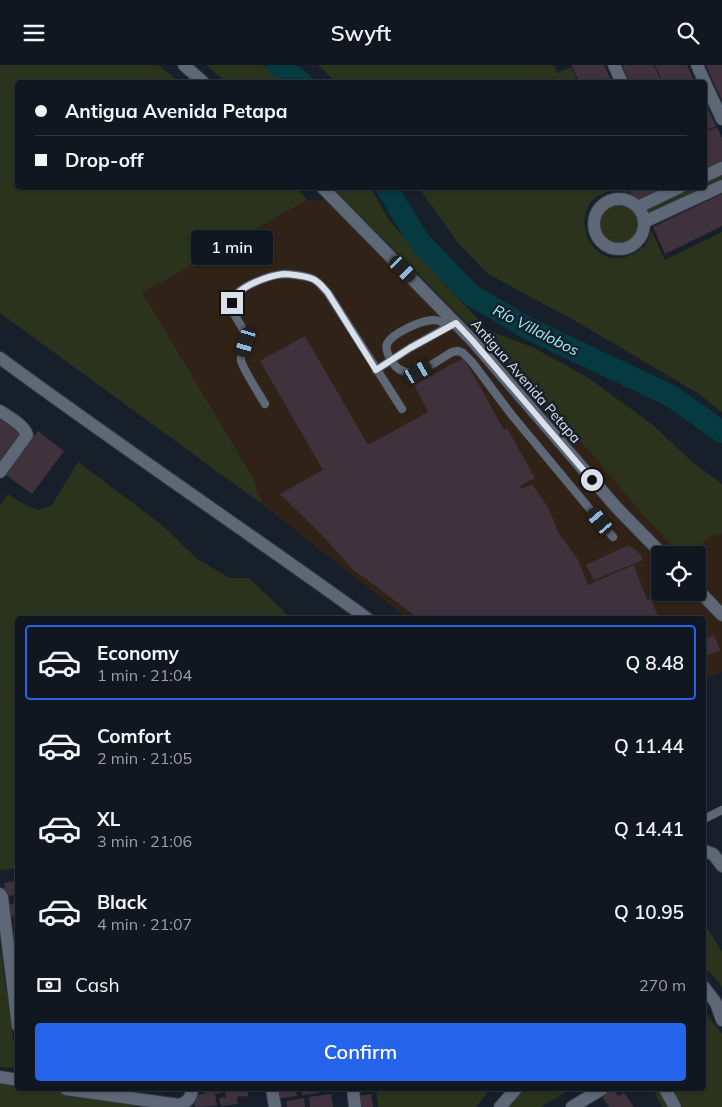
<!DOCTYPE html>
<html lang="en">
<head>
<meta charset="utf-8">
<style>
	:root { --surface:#111720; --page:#1a2029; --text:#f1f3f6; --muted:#9c9fa5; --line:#30363e; --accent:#2563eb }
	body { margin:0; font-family:Mulish,sans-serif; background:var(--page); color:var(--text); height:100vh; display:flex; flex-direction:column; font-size:19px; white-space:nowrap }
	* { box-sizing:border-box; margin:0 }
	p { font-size:16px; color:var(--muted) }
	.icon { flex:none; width:28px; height:28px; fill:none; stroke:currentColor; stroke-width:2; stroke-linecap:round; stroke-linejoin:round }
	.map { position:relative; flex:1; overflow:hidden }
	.panel { position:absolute; left:15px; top:551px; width:691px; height:475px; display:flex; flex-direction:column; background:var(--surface); border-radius:5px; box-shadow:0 1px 4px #0004,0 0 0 1px var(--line) }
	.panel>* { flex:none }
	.guide { position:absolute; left:15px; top:15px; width:692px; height:110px; border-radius:5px; box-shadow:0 1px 4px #0004,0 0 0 1px var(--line); display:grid; align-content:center; height:110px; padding:0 20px; background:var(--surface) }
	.buttons { position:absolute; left:651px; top:481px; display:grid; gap:10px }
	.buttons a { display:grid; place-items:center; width:55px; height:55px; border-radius:5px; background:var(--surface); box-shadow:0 1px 4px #0004,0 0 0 1px var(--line); font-size:25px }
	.end { position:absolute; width:22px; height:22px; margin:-11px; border:6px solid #dae0e9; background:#111; box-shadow:0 0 0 2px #111 }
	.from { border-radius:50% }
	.bubble { position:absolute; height:35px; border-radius:5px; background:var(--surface); box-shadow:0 1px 4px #0004,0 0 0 1px var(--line); font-size:16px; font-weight:600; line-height:35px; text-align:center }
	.car { position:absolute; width:15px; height:30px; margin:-15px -8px; border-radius:6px; box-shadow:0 0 4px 1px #0007; background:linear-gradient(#222 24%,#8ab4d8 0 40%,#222 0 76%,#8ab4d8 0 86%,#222 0) }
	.guide b { display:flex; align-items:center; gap:18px; height:48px; font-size:19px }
	.guide b+b { border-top:1px solid var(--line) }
	.guide i { width:12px; height:12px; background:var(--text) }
	ul { padding:9px 0 0; list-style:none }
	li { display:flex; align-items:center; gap:15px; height:75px; margin:0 10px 8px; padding:0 10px; border:2px solid transparent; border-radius:5px }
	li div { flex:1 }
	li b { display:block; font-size:19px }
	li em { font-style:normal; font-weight:600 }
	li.selected { border-color:var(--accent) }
	li>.icon { width:45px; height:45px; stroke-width:1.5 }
	.pay { display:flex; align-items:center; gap:12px; height:55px; padding:0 20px; font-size:19px }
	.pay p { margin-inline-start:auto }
	.cta { display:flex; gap:10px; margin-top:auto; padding:10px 20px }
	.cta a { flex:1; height:58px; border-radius:5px; background:var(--accent); color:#fff; font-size:20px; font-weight:600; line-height:58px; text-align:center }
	header { display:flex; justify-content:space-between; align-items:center; height:65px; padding:0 20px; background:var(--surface); font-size:22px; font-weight:600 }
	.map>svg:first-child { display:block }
	.commercial { fill:#312217; fill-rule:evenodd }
	.green { fill:#2b331c }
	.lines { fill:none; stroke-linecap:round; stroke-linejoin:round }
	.river { stroke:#063a41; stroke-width:22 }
	.building { fill:#3f323d }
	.lane-casing { stroke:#333842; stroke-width:9 }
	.street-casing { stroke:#333842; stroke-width:14 }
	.lane { stroke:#5e6776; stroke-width:8 }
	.street { stroke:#5e6776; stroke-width:12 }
	.route { stroke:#dae0e9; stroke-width:6 }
	.labels { text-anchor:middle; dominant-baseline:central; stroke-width:5; stroke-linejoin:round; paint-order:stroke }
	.street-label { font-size:14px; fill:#dae0e9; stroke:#171f2b }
	.water-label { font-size:15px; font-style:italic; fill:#9df0fd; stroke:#171f2b }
</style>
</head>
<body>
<header><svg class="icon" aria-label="menu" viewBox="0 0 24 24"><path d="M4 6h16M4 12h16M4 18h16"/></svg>Swyft<svg class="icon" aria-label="search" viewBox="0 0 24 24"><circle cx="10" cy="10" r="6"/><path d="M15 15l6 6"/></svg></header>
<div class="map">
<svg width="722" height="1042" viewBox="0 0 722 1042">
	<rect width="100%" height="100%" fill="#171f2b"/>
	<!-- commercial -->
	<path class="commercial" d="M307,135H344L524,316L591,388L644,451L678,488L696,484L709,472L722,469V607L704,614V554H408L262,439L253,413L141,228ZM660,490H698V528H660Z"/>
	<!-- green -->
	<g class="green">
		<path d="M0,0H158L179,17L18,18V122H296L307,135L142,228L253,413L262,439L0,248Z"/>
		<path d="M206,0H263L285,17H226Z"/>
		<path d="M318,0H554L557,8L571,2L578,17H336Z"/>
		<path d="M722,103V121L644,157L642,149L638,142L680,123L705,122V111Z"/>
		<path d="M333,123H371L388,154L441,215L488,265L532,282L587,312L653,360L690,395L722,419V469L709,472L696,484L678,488L644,451L591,388L524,316Z"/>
		<path d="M419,123H626L629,129C617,124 607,125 596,132C578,147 582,175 600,188C613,197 632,193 643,182C648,178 649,172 651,165L665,195L722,167V347L699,329L579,258L488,209L458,178Z"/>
		<circle cx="619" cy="159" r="23"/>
		<path d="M78,397L162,460L196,493L229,513H249L292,554H18L17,803L0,805V440L8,429L20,437L38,445L52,440Z"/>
		<path d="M704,858L713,872L722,887V922L716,914L704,902Z"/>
		<path d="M0,881L17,1000V1003L0,1002Z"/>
		<path d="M704,946L722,969V1042H662L653,1024H704Z"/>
		<path d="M0,1010L17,1013L18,1024H78L178,1042H0Z"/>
		<path d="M376,1024H490L476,1042H378Z"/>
		<path d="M518,1024H570L541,1042H502Z"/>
	</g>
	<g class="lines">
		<!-- river -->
		<g class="river">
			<path d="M277,0L302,18"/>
			<path d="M386,122L419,176L471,230L529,264L671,331L722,367"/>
		</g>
	</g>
	<!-- building -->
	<g class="building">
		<path d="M571,0H604L612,18H580Z"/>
		<path d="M622,0H654L662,18H630Z"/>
		<path d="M655,0H687L695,18H663Z"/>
		<path d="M706,0H722V35L711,12Z"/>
		<path d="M705,38L716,61L705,66Z"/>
		<path d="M717,62L722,73V97L705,105V67Z"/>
		<path d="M628,122H662L663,125L635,138Z"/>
		<path d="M722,129V161L665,189L653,162Z"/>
		<path d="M305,271L368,380L428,347L414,320L464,293L504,365L507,363L535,413L520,421L522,424L532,419L549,444L558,467L578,495L588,520L634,500L647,535L651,534L659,554H419L364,512L354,506L322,470L280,429L323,405L260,296Z"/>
		<path d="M0,353L20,368L0,395Z"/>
		<path d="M38,366L64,386L32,429L6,410Z"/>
		<path d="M629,480L640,489L643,495L594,515L586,500Z"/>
		<path d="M714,570L720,585L704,592V574Z"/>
		<path d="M18,809V830L6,831L4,818L15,816L14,810Z"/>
		<path d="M18,838V851L10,852L9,839Z"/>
		<path d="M203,1024H221L222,1028L215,1029L217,1041L195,1042L193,1030L204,1029Z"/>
		<path d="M225,1024H247L248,1031L237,1032L238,1039L221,1041L219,1033L226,1032Z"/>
		<path d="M274,1024H296L297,1031L275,1034Z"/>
		<path d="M301,1024H319V1028L302,1030Z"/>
		<path d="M610,1024H614L618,1031L624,1028L634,1042H609L601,1030Z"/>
		<path d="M331,1029L333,1042H310L309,1032Z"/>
		<path d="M371,1029L373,1042H352L351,1032Z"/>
		<path d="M304,1033L305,1042H287V1036Z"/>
	</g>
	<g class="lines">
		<!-- lane casing -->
		<g class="lane-casing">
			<g id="lane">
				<path d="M448,261C444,258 439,255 434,255C422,255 392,268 387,279C385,285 389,292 392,297C408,321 435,297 452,287L458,286L463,288L472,297L511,349L613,472"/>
				<path d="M376,305L410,283L451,260"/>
				<path d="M265,339C260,330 242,303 241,295C240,285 247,278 245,269C241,257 231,250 232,237C234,222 271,210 284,209C290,209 305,211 311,213C318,215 323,223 328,228L402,344"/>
				<path d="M704,754L722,745"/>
			</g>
		</g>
		<!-- street casing -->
		<g class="street-casing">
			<g id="street">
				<path d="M184,0L204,18"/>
				<path d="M614,0L622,18"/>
				<path d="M697,0L705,18"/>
				<path d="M705,18L722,54"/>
				<path d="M705,111L722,103"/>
				<path d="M322,122L472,275L617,443L663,490"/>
				<circle cx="619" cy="159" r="25"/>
				<path d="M638,142L680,122"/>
				<path d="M644,157L722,121"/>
				<path d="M0,293C121,382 246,466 368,554"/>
				<path d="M0,346C9,352 24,360 27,370L0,407"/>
				<path d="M698,525L722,550"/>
				<path d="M704,786L713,789L722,801"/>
				<path d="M0,829L2,832L18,961"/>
				<path d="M704,922L716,938L722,955"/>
				<path d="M0,1012L18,1015"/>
				<path d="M66,1024L179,1040C188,1037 191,1033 192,1024"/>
				<path d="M272,1024L275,1042"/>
				<path d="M353,1024L355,1042"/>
				<path d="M665,1024L675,1042"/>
				<path d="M500,1042L516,1024"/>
				<path d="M572,1042L602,1024"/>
			</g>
		</g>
		<!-- lane -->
		<use href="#lane" class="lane"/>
		<!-- street -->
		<use href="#street" class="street"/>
	</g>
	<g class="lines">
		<!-- route -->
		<path class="route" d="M232,238C235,222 268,211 283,209C289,209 305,211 310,213C318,215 323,222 328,228L376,305L410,283L456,258L472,275L592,415"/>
	</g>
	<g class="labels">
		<!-- street labels -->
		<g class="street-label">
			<text transform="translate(526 316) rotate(49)">Antigua Avenida Petapa</text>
		</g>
		<!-- water labels -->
		<g class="water-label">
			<text transform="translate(536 265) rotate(27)">Río Villalobos</text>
		</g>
	</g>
</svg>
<div class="buttons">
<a><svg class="icon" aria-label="locate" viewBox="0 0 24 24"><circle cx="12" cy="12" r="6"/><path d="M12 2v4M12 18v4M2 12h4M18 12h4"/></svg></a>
</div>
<i class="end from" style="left:592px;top:415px"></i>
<i class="end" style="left:232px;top:238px"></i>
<div class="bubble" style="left:191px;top:165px;width:82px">1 min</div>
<i class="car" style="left:403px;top:204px;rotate:135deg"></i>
<i class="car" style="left:246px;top:277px;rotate:197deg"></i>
<i class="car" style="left:418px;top:307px;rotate:60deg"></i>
<i class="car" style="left:600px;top:456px;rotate:320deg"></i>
<div class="guide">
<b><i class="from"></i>Antigua Avenida Petapa</b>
<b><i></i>Drop-off</b>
</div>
<section class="panel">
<ul>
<li class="selected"><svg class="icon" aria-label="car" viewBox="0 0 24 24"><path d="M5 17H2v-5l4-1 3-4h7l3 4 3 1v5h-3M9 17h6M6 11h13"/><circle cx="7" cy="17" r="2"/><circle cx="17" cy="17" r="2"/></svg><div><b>Economy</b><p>1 min · 21:04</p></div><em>Q 8.48</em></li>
<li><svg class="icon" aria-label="car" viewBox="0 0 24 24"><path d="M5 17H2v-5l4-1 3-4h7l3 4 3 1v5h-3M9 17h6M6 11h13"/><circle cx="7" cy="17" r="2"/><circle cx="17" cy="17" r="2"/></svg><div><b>Comfort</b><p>2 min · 21:05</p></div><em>Q 11.44</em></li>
<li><svg class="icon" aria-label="car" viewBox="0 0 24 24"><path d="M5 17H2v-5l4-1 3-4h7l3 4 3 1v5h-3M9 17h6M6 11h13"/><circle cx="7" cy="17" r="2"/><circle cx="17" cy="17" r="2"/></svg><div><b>XL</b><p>3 min · 21:06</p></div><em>Q 14.41</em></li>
<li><svg class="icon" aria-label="car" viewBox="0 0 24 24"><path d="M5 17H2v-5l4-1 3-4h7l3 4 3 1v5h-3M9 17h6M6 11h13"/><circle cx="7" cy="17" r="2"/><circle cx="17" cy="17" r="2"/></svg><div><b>Black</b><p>4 min · 21:07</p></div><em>Q 10.95</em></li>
</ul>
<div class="pay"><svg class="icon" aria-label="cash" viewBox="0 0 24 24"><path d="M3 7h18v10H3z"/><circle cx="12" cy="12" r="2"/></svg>Cash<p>270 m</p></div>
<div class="cta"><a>Confirm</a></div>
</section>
</div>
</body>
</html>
